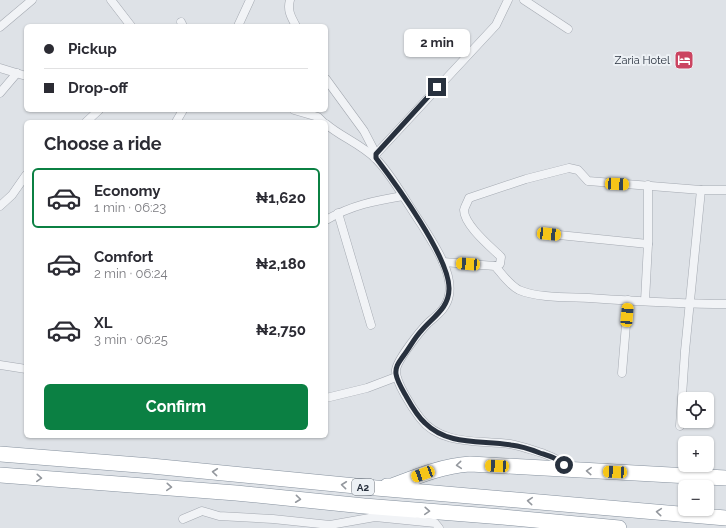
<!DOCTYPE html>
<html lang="en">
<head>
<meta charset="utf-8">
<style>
	:root { --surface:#fff; --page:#f7f7f7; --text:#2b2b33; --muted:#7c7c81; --line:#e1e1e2; --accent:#0b8043 }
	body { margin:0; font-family:Raleway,sans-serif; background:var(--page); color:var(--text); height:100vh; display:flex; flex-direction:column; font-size:15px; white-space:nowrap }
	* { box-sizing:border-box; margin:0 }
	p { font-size:13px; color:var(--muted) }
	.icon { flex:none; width:22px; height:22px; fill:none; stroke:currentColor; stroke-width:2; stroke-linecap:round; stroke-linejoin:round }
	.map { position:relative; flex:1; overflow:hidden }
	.sheet { position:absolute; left:24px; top:120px; width:304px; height:318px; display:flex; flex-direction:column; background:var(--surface); border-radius:6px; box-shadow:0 1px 3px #0004 }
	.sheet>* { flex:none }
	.top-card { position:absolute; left:24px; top:24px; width:304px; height:88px; border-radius:6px; box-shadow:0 1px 3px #0004; display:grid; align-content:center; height:88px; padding:0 20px; background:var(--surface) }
	.controls { position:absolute; left:678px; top:392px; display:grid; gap:8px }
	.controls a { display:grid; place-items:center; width:36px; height:36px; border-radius:6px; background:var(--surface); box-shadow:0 1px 3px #0004; font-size:20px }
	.end { position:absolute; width:18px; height:18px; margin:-9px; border:5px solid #28313e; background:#fff; box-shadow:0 0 0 2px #fff }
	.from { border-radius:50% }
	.bubble { position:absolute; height:28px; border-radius:6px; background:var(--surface); box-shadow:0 1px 3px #0004; font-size:13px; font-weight:700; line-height:28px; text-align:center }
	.car { position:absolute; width:12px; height:24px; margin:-12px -6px; border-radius:5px; box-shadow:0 0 3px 1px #0007; background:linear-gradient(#f5c518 24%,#345 0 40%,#f5c518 0 76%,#345 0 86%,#f5c518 0) }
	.top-card b { display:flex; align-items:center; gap:14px; height:38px; font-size:15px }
	.top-card b+b { border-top:1px solid var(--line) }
	.top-card i { width:10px; height:10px; background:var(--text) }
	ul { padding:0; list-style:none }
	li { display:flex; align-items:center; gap:12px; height:60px; margin:0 8px 6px; padding:0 12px; border:2px solid transparent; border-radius:6px }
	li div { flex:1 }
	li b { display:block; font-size:15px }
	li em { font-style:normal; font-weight:700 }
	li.active { border-color:var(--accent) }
	li>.icon { width:36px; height:36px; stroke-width:1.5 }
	h2 { padding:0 20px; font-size:18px; line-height:48px }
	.cta { display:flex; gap:8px; margin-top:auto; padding:8px 20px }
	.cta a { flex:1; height:46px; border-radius:6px; background:var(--accent); color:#fff; font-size:16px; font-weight:700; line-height:46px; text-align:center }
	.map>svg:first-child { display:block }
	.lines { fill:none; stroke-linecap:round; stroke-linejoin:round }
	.street-casing { stroke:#a4a9b1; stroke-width:9 }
	.highway-casing { stroke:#86919e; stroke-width:16 }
	.street { stroke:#f1f3f6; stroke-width:8 }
	.highway { stroke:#fff; stroke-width:15 }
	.oneway { stroke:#94989e }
	.route { stroke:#28313e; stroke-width:5 }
	.labels { text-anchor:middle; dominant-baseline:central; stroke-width:4; stroke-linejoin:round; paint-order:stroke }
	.shield { fill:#edf1f5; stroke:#636b75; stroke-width:1 }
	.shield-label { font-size:10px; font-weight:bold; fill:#28313e }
	.poi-label { font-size:11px; fill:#28313e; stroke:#edf1f5; text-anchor:end }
</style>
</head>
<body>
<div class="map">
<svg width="726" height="528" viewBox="0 0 726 528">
	<rect width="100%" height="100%" fill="#dee2e7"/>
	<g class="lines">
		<!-- street casing -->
		<g class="street-casing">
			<g id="street">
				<path d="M111,0L131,26"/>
				<path d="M290,0C287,10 291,17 296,26"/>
				<path d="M524,0L568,29"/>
				<path d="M181,22L183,26"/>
				<path d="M238,26L250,0"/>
				<path d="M0,27L32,0"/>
				<path d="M0,68L26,76"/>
				<path d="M326,79L364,131L376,154"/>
				<path d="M0,93L17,73"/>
				<path d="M294,110L318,117L323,122"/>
				<path d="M86,122L99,110"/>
				<path d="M176,122L183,110"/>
				<path d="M326,124C341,137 361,144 376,159C391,174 402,195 414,213C424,228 436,246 443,262C447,271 451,285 449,295C447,308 437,315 428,323C420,331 397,360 396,370C395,382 413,409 420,418C441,446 480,440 510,444C521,446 532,450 542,453C552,457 561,460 566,469"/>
				<path d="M375,158L376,154L496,25L508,0"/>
				<path d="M0,206L12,195L26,175"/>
				<path d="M338,213L371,325"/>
				<path d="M326,220C352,205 374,201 403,196"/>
				<path d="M549,234L648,244"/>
				<path d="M443,262L495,266C502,274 509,285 519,290C537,298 569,297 589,298C634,301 680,304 726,304"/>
				<path d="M495,266L500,264L501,257C491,247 464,225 464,210C465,206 468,201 469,198L526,179L569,168L578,170L588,181L701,190H726"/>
				<path d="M645,301L648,244V185"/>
				<path d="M0,365L26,369"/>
				<path d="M622,373L628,300"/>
				<path d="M326,398L367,388L396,377"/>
				<path d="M680,426L685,351L701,190"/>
				<path d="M183,519L202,511L219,516L273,519L330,525L375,517L435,523L439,528"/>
			</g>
		</g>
		<!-- highway casing -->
		<g class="highway-casing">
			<g id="highway">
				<path d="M0,454L151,466L376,488L726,518"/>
				<path d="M0,475L236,493L364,506L503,517L619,528"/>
				<path d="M387,486H392C418,476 442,466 470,464L726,478"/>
			</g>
		</g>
		<!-- street -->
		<use href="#street" class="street"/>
		<!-- highway -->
		<use href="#highway" class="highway"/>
	</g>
	<!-- one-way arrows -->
	<defs><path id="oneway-chevron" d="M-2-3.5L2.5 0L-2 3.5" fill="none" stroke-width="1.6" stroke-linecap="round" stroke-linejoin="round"/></defs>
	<g class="oneway">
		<use href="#oneway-chevron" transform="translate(459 465) rotate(175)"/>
		<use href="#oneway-chevron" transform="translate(589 471) rotate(-177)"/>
		<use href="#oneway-chevron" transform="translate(215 472) rotate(-174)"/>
		<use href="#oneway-chevron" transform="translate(39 478) rotate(4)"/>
		<use href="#oneway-chevron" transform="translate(344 485) rotate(-174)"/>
		<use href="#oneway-chevron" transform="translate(169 487) rotate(4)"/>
		<use href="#oneway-chevron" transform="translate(298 499) rotate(6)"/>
		<use href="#oneway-chevron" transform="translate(530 501) rotate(-175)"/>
		<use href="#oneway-chevron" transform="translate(427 511) rotate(4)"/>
		<use href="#oneway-chevron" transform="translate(659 512) rotate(-175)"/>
	</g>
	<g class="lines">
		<!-- route -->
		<path class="route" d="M437,87L376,154V158C395,183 450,258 449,289C449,308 433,317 422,330C415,337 410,347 404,355C400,361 395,366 396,374C397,381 402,389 406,396C411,405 417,416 425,423C448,446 481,440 511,445C521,446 530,449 540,453C549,456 557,458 564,465"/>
	</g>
	<!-- icons -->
	<defs>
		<g id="hotel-square" transform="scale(1)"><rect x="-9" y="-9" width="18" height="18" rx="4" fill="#cb4461" stroke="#edf1f5"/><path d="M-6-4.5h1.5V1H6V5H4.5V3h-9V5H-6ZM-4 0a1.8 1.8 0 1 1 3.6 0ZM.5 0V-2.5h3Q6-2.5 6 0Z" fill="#fff"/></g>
	</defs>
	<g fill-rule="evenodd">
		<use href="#hotel-square" x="684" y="60"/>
	</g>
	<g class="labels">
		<!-- shield labels -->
		<rect class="shield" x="352" y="479" width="22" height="16" rx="3"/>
		<g class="shield-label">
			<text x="363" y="487">A2</text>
		</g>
		<!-- poi labels -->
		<g class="poi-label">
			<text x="670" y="60">Zaria Hotel</text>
		</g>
	</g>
</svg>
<div class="controls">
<a><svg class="icon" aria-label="locate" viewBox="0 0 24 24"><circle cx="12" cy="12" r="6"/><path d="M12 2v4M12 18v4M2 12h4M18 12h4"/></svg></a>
<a>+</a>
<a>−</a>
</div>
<i class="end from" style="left:564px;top:465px"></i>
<i class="end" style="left:437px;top:87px"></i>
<div class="bubble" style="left:404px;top:29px;width:66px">2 min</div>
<i class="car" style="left:617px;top:184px;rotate:93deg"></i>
<i class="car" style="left:549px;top:234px;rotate:96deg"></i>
<i class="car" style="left:468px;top:264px;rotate:274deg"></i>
<i class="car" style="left:627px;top:315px;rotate:5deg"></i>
<i class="car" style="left:497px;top:466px;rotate:273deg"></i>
<i class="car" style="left:615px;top:472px;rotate:273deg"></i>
<i class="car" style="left:423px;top:474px;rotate:250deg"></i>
<div class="top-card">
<b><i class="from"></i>Pickup</b>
<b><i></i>Drop-off</b>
</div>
<section class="sheet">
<h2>Choose a ride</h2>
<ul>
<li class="active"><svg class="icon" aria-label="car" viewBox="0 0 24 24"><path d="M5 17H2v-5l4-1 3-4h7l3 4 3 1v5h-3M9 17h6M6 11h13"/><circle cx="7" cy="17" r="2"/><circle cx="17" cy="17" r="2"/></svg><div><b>Economy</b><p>1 min · 06:23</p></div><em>₦1,620</em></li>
<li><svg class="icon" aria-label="car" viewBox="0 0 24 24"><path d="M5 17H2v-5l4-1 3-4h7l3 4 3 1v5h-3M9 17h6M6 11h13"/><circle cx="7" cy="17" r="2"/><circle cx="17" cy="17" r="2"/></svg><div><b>Comfort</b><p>2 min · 06:24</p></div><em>₦2,180</em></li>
<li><svg class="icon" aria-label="car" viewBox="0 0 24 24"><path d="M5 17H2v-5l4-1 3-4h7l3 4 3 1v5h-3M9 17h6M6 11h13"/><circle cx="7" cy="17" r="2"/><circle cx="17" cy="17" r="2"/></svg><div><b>XL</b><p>3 min · 06:25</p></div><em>₦2,750</em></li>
</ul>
<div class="cta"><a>Confirm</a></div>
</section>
</div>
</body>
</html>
